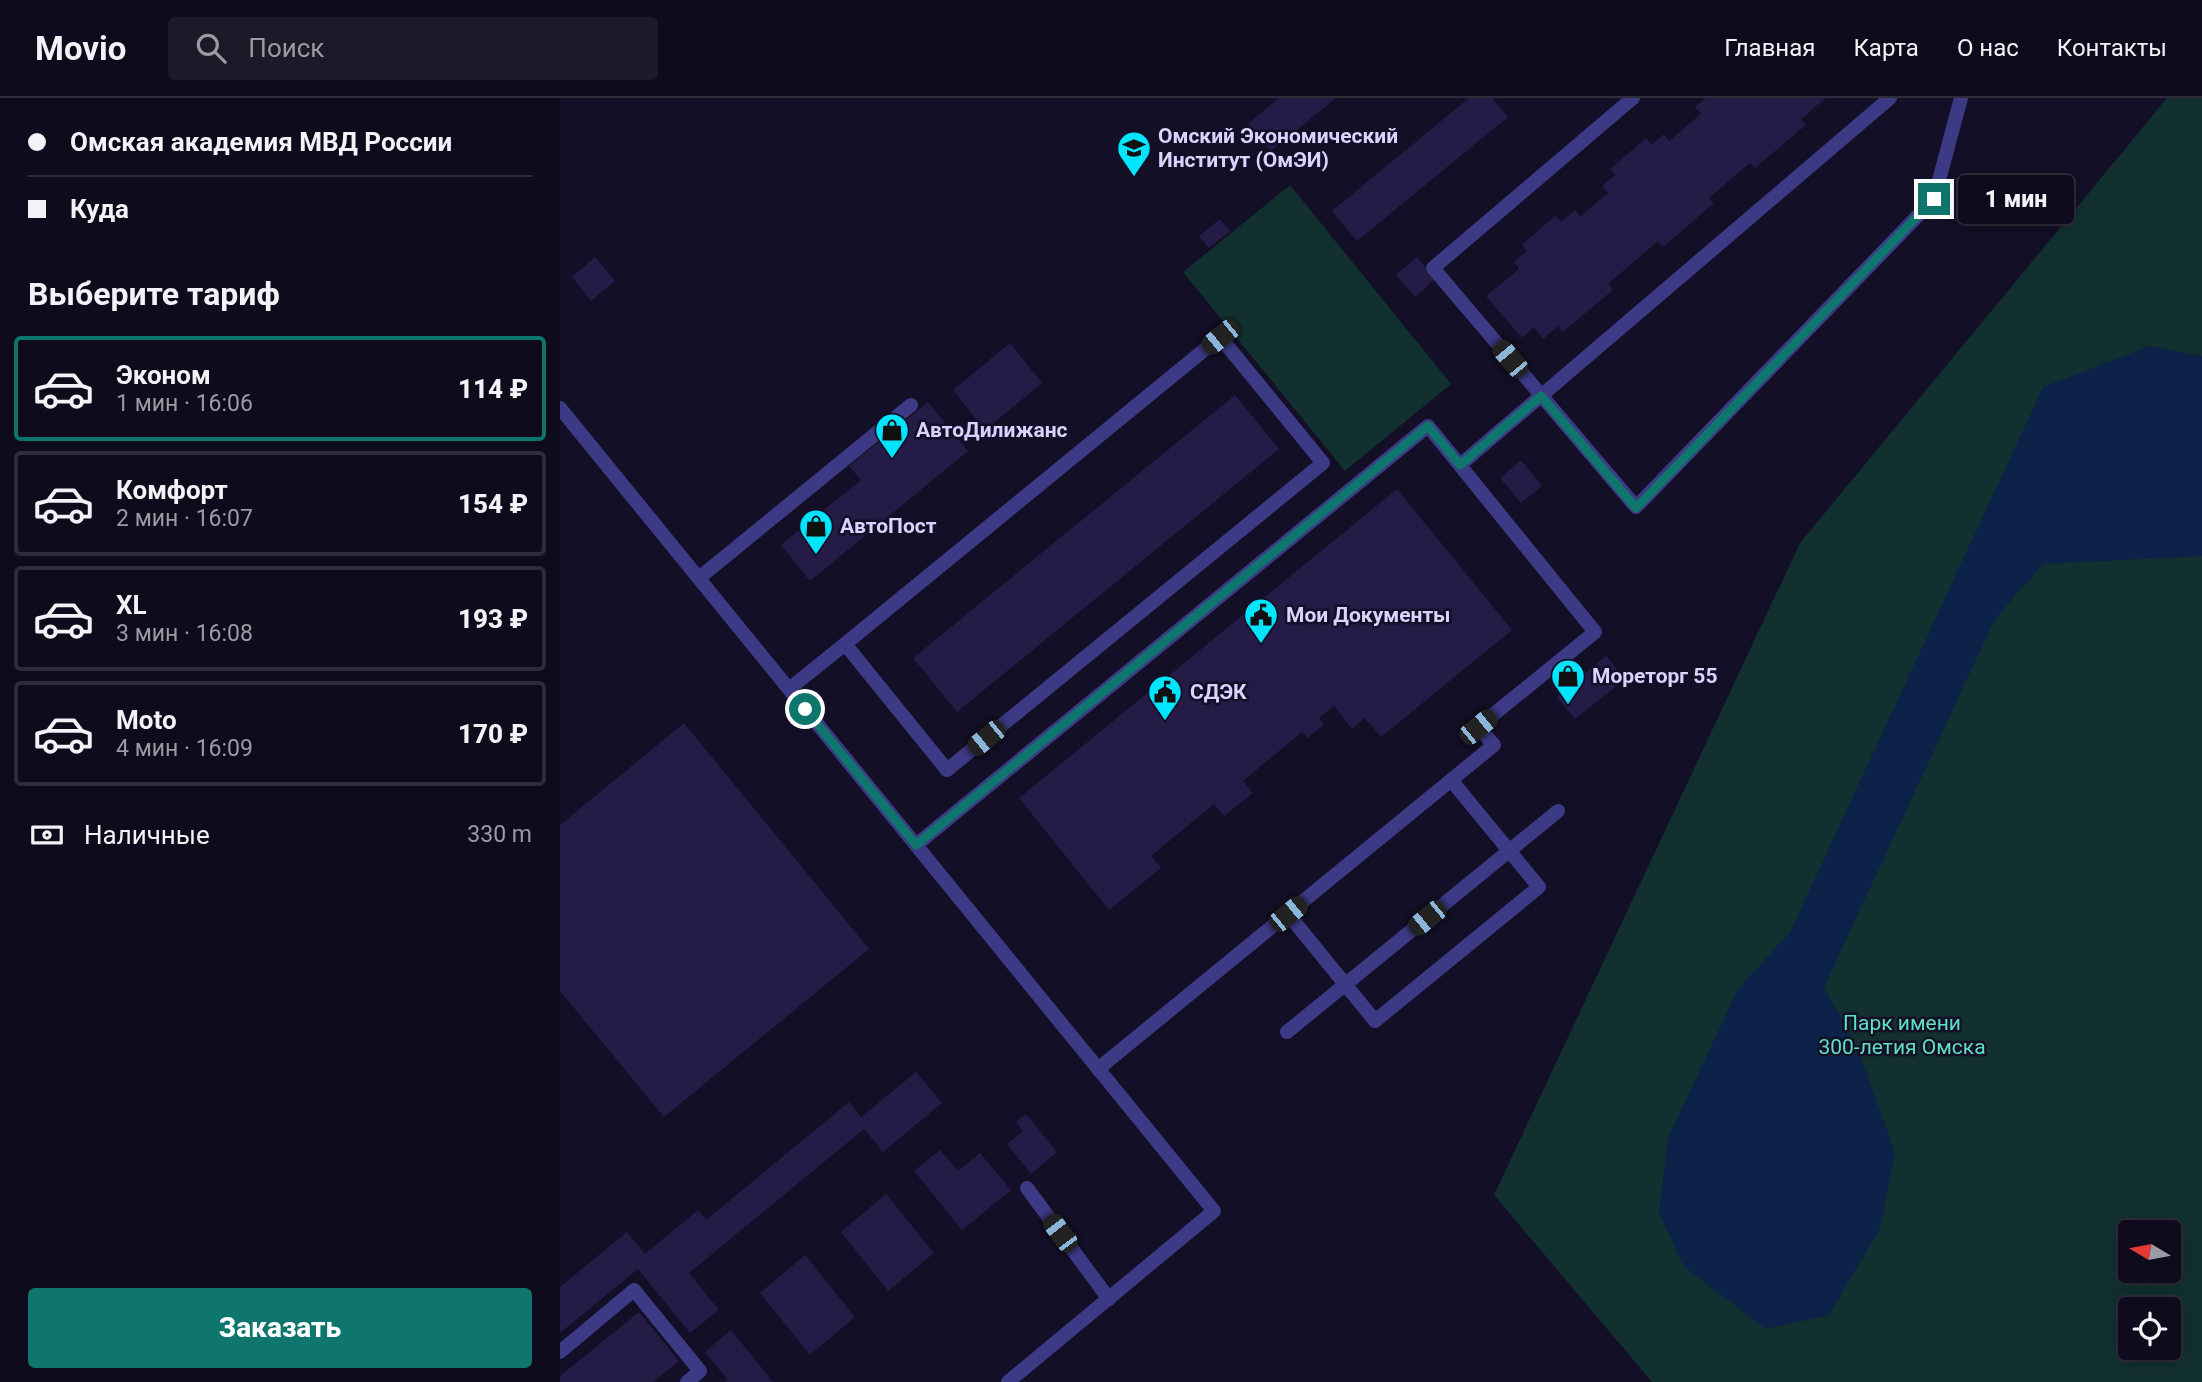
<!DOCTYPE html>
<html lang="ru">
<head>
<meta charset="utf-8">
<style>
	:root { --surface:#0e0b1c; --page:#1c1929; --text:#f1f3f6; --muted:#9b9ba3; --line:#2e2b3b; --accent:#0f766e }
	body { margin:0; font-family:Roboto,sans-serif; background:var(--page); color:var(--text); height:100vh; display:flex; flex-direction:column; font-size:26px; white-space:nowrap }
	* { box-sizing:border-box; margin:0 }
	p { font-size:23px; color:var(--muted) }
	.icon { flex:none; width:38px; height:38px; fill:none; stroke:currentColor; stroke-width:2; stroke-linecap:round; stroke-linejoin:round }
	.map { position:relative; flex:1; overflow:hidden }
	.drawer { display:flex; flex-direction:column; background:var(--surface); width:560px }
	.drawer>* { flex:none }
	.guide { display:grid; align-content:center; height:154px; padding:0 28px; background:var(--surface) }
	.needle { width:46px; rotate:280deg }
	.tools { position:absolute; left:1558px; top:1122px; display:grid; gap:14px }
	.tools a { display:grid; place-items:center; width:63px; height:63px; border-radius:7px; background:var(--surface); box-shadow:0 4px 18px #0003,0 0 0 2px var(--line); font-size:35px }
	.end { position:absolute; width:32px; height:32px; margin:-16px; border:9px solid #0f766e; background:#fff; box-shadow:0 0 0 4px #fff }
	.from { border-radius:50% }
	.bubble { position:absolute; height:49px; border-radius:7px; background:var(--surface); box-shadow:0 4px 18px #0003,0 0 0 2px var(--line); font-size:23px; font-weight:800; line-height:49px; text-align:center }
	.car { position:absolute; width:21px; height:42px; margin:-21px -10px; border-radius:9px; box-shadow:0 0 5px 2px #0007; background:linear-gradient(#222 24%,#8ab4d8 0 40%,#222 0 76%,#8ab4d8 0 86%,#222 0) }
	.guide b { display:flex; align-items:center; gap:24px; height:66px; font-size:26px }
	.guide b+b { border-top:2px solid var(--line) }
	.guide i { width:18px; height:18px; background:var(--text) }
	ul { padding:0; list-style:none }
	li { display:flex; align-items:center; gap:21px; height:105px; margin:0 14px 10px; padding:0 14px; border:4px solid var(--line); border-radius:7px }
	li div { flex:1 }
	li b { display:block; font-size:26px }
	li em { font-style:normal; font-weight:800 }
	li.current { border-color:var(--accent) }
	li>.icon { width:63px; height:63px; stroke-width:1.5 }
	h2 { padding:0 28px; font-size:32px; line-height:84px }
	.pay { display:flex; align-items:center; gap:18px; height:77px; padding:0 28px; font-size:26px }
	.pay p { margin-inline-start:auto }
	.button { display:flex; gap:14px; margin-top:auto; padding:14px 28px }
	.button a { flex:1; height:80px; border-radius:7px; background:var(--accent); color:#fff; font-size:28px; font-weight:800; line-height:80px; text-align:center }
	header { display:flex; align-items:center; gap:42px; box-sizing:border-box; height:98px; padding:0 35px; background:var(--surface); border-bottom:2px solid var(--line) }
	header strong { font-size:33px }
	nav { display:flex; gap:38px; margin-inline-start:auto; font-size:24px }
	.search { width:490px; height:63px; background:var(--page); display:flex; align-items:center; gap:18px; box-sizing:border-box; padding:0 24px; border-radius:7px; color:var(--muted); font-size:26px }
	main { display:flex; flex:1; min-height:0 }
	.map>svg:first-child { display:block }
	.green { fill:#12302f; fill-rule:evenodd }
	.water { fill:#0c2248 }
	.building { fill:#241b47 }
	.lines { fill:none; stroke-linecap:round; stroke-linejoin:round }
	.lane { stroke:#3d3a85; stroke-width:14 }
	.route { stroke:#0f766e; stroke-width:9 }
	.labels { text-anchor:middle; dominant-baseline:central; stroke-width:5; stroke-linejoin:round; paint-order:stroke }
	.poi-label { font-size:21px; font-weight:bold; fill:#d9d4ff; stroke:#130f26; text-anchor:start }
	.park-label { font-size:21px; fill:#5fe0c0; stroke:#130f26 }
</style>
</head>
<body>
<header>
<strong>Movio</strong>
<div class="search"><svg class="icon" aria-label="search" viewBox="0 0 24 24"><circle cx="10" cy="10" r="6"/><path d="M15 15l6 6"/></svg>Поиск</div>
<nav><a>Главная</a><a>Карта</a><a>О нас</a><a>Контакты</a></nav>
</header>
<main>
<section class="drawer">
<div class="guide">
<b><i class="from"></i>Омская академия МВД России</b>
<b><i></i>Куда</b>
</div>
<h2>Выберите тариф</h2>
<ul>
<li class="current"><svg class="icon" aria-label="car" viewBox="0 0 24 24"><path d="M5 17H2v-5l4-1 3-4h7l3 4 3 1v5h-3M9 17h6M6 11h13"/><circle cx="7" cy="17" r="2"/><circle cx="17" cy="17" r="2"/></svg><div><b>Эконом</b><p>1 мин · 16:06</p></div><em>114 ₽</em></li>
<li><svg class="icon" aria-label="car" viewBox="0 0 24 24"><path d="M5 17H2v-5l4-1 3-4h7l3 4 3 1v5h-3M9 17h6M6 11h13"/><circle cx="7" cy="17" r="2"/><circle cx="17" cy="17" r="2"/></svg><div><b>Комфорт</b><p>2 мин · 16:07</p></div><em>154 ₽</em></li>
<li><svg class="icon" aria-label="car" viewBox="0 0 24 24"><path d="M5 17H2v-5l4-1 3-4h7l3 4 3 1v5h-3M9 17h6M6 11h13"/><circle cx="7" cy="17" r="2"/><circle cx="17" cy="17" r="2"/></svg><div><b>XL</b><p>3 мин · 16:08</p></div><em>193 ₽</em></li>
<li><svg class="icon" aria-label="car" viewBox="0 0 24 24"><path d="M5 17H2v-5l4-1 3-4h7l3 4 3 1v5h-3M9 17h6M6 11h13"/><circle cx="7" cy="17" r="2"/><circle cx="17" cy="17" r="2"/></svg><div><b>Moto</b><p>4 мин · 16:09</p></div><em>170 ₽</em></li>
</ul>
<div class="pay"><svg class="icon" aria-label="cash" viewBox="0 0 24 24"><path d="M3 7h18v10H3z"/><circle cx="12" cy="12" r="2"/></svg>Наличные<p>330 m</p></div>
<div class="button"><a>Заказать</a></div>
</section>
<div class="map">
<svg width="1642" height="1284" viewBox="0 0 1642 1284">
	<rect width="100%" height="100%" fill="#130f26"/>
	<!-- green -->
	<g class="green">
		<path d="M1607,0H1642V1284H1092L934,1097L1240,445ZM1570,1134H1608V1172H1570ZM1570,1211H1608V1250H1570Z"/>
		<path d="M730,87L891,286L785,373L623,174Z"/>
	</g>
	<!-- water -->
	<path class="water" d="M1590,248L1642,258V458L1483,466L1435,521L1264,889L1299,954L1335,1054L1320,1131L1269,1217L1206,1231L1124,1169L1099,1114L1108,1040L1178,891L1230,834L1483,289Z"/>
	<!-- building -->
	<g class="building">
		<path d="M719,0H776L711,53L688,26Z"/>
		<path d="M909,0H932L948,19L797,143L772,113Z"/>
		<path d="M1146,0H1266L1241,21L1246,27L1195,70L1190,65L1149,100L1154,105L1103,149L1098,143L1048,186L1053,192L1003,234L998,228L983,241L974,229L962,240L926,198L959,171L954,164L967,153L962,147L996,117L1001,124L1015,112L1020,119L1048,95L1042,88L1055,77L1050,71L1086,40L1091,47L1104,36L1109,43L1141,16L1135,9Z"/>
		<path d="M660,121L670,133L649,150L639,138Z"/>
		<path d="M35,159L55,183L31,203L12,179Z"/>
		<path d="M857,159L875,181L855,199L836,177Z"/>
		<path d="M450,245L482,285L425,332L393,292Z"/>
		<path d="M675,297L719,351L397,614L353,560Z"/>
		<path d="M368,304L408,353L250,483L221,447L301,382L289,368Z"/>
		<path d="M961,362L982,388L961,405L940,380Z"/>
		<path d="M837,391L952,532L821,639L805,620L792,631L774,608L759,620L764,627L747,640L742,634L683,683L693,695L664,718L654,706L591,758L601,770L549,812L459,700Z"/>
		<path d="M1046,558L1065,581L1015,621L997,599Z"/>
		<path d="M124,625L309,851L104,1019L0,893V727Z"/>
		<path d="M356,974L382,1005L323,1054L304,1031L129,1175L159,1212L130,1235L78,1171L0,1235V1189L67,1134L85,1156L138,1112L146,1122L289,1004L301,1019Z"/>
		<path d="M466,1016L497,1054L471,1076L447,1046L463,1033L456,1024Z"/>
		<path d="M380,1052L398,1073L420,1055L451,1092L402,1132L354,1073Z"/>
		<path d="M326,1096L374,1155L328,1193L281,1134Z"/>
		<path d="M245,1157L295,1219L250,1257L200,1195Z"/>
		<path d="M79,1214L119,1263L93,1284H0V1278Z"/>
		<path d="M171,1232L213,1284H164L167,1281L145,1254Z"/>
	</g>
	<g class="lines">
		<!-- lane -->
		<g class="lane">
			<path d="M1073,0L873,170L1076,409L1374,101L1401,0"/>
			<path d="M0,310L654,1113L448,1284"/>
			<path d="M900,367L1330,0"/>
			<path d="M139,480L351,307"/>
			<path d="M229,591L285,546L660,239L763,365L387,672L285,546"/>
			<path d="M356,747L868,328L1035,534L918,629L934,647L538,971"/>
			<path d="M728,816L815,923L979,789L891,682"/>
			<path d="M727,934L998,713"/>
			<path d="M467,1090L549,1201"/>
			<path d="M0,1254L74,1192L140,1273L127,1284"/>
		</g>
	</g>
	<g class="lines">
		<!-- route -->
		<path class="route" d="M245,611L356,747L868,328L900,367L981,298L1076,410L1374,101"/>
	</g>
	<!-- icons -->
	<defs>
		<g id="university-pin" transform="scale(1.75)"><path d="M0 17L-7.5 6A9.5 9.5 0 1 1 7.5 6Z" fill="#00e5ff" stroke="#130f26"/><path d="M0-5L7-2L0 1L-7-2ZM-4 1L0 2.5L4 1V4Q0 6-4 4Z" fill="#111"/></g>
		<g id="shop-pin" transform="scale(1.75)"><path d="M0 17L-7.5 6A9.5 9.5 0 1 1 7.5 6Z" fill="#00e5ff" stroke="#130f26"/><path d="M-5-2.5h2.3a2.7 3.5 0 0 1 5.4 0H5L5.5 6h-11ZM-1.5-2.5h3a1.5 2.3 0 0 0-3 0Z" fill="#111"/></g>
		<g id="civic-pin" transform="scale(1.75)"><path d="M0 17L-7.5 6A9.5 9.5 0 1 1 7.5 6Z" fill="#00e5ff" stroke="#130f26"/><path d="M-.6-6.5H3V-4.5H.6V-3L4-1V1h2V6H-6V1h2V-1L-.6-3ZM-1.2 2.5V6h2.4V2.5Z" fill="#111"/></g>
	</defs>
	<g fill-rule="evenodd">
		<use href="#university-pin" x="574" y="50"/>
		<use href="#shop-pin" x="332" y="332"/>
		<use href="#shop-pin" x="256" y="428"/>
		<use href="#civic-pin" x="701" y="517"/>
		<use href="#shop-pin" x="1008" y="578"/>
		<use href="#civic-pin" x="605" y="594"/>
	</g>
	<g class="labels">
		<!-- poi labels -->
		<g class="poi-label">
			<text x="598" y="38">Омский Экономический<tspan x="598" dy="24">Институт (ОмЭИ)</tspan></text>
			<text x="356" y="332">АвтоДилижанс</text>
			<text x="280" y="428">АвтоПост</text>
			<text x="726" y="517">Мои Документы</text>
			<text x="1032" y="578">Мореторг 55</text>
			<text x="630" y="594">СДЭК</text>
		</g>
		<!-- park labels -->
		<g class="park-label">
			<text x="1342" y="925">Парк имени<tspan x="1342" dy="24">300-летия Омска</tspan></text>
		</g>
	</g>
</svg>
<div class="tools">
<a><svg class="needle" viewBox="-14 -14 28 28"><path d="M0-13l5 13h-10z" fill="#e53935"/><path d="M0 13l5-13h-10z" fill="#9b9ba3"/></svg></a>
<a><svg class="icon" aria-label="locate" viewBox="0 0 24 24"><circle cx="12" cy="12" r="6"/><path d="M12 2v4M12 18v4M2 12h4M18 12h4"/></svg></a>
</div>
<i class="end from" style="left:245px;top:611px"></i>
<i class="end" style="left:1374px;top:101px"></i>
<div class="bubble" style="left:1398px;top:77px;width:116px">1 мин</div>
<i class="car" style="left:660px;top:239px;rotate:231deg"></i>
<i class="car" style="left:950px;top:261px;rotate:320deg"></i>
<i class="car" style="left:918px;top:629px;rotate:51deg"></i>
<i class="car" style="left:426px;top:640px;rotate:231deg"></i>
<i class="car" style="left:728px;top:816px;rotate:51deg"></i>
<i class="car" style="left:867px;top:820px;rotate:231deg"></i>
<i class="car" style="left:500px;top:1135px;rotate:323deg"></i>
</div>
</main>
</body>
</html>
